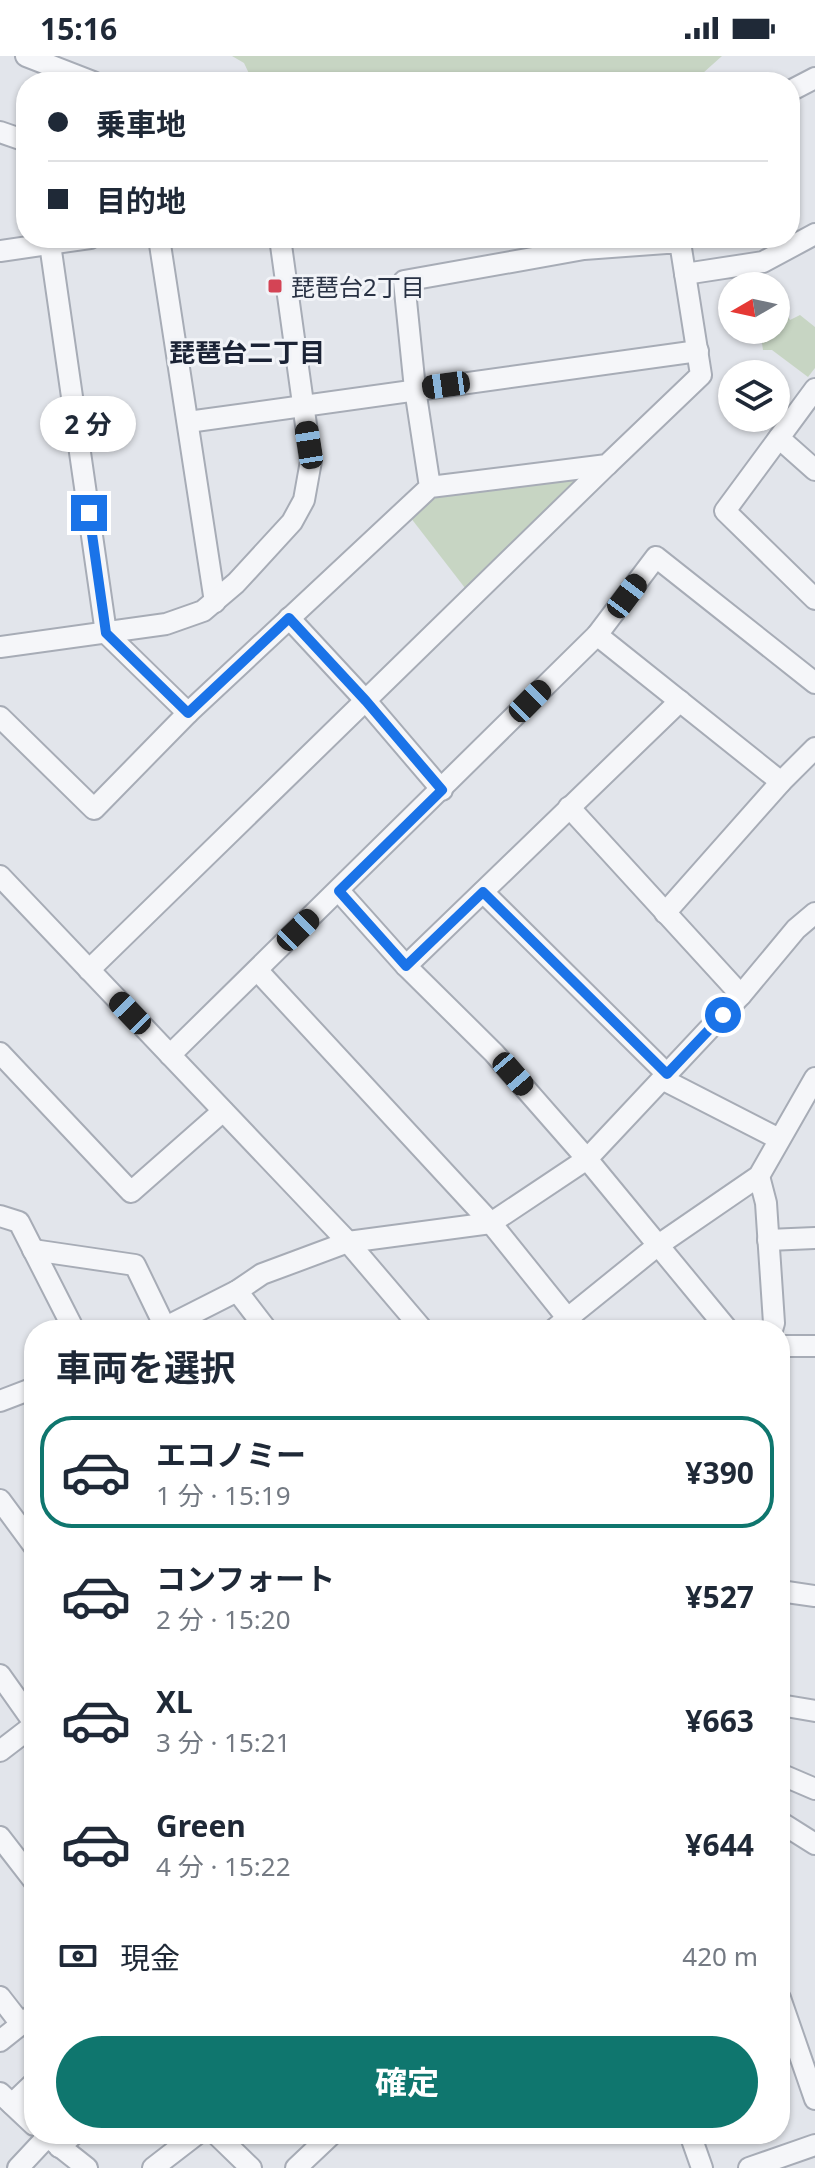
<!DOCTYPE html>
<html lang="ja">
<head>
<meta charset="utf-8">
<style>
	:root { --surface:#fff; --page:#f2f2f3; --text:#1f2937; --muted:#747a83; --line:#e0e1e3; --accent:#0f766e }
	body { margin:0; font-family:"Noto Sans","Noto Sans JP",sans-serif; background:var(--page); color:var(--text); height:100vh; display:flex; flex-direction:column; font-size:30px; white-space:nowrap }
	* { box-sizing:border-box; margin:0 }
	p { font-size:26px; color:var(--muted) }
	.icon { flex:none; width:44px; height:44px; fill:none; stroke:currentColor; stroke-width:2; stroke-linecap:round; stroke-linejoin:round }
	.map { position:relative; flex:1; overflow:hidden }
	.side { position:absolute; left:24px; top:1264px; width:766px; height:824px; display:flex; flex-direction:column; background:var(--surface); border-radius:32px; box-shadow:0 2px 6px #0004 }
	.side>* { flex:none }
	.hud { position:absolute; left:16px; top:16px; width:784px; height:176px; border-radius:32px; box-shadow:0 2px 6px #0004; display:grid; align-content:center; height:176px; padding:0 32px; background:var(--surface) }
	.needle { width:52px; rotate:261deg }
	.buttons { position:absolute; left:718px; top:216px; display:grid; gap:16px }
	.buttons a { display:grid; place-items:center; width:72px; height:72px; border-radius:50%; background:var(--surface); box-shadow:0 2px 6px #0004; font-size:40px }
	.end { position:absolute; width:36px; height:36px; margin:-18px; border:10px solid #1a73e8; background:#fff; box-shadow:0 0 0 4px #fff }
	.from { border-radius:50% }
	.bubble { position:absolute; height:56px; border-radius:28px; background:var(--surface); box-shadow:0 2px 6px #0004; font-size:26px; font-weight:700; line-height:56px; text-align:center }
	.car { position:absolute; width:24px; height:48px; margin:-24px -12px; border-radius:10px; box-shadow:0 0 6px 2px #0007; background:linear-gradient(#222 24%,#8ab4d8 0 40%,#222 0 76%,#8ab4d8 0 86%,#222 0) }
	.hud b { display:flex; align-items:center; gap:28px; height:76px; font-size:30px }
	.hud b+b { border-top:2px solid var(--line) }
	.hud i { width:20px; height:20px; background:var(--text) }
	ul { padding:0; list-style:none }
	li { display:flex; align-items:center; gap:24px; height:112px; margin:0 16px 12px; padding:0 16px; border:4px solid transparent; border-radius:32px }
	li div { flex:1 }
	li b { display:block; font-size:30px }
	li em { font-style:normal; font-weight:700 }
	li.selected { border-color:var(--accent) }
	li>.icon { width:72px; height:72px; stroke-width:1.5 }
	h2 { padding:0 32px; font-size:36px; line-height:96px }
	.pay { display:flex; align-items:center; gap:20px; height:88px; padding:0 32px; font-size:30px }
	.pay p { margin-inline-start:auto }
	.primary-button { display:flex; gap:16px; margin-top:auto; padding:16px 32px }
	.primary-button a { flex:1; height:92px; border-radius:48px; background:var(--accent); color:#fff; font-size:32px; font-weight:700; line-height:92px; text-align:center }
	.status { display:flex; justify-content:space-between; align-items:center; height:56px; padding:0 40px; background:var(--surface); direction:ltr }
	.status svg { height:22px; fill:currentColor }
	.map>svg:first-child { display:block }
	.park { fill:#c7d5c3 }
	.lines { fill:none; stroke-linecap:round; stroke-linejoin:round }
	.minor-casing { stroke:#a7acb6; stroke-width:24 }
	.minor { stroke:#f5f6f9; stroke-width:20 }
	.route { stroke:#1a73e8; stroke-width:10 }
	.poi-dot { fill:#d44455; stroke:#f2f4f8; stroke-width:3 }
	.labels { text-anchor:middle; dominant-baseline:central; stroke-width:6; stroke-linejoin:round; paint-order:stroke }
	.poi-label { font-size:24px; fill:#293244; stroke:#f2f4f8; text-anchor:start }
	.neighbourhood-label { font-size:26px; font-weight:bold; fill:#1b2335; stroke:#f2f4f8 }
</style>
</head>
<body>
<div class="status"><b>15:16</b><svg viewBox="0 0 49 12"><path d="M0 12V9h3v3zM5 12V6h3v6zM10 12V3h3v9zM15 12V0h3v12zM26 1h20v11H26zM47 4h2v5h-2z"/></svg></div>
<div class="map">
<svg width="815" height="2112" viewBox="0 0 815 2112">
	<rect width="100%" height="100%" fill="#e2e5eb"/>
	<!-- park -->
	<g class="park">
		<path d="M232,0H722L693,26H522L487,22L442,26H253L244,7Z"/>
		<path d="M776,239L790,264L800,259L815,271V312L808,321L772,294H763L760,274H776Z"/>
		<path d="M568,417L574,426L571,441L465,532L407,457L430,436Z"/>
	</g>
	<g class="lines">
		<!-- minor casing -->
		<g class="minor-casing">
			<g id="minor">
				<path d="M26,0L93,26"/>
				<path d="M790,35L815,22"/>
				<path d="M0,76L26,85"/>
				<path d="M159,182L215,546"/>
				<path d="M50,188L106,577L188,657L430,431L607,409L701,319L680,186L584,193L404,225L415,333L430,431"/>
				<path d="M0,195L90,182"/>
				<path d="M685,218L763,206L815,178"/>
				<path d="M815,333L725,455L815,543"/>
				<path d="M188,366L698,295"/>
				<path d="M779,382L815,414"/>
				<path d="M289,562L366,645L442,734"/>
				<path d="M597,579L781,726"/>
				<path d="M0,591L166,568L203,555L236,527L292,466L304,444L311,405L280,182"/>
				<path d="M0,661L94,753L188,657"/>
				<path d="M569,751L741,939"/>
				<path d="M0,820L348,1186L423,1274"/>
				<path d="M339,835L406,910L494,997L587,1103L728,1274"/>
				<path d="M483,836L667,1018"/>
				<path d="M665,857L781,726L815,692"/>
				<path d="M406,910L680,645"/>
				<path d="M89,914L607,409"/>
				<path d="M257,914L491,1167L577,1274"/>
				<path d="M0,997L131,1136L223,1055"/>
				<path d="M170,999L597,579L656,501L815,627"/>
				<path d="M662,1023L779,1083"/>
				<path d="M759,1120L766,1147L774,1267L772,1274"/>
				<path d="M0,1160L19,1166L74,1274"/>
				<path d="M768,1184L815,1182"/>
				<path d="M33,1194L135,1209L165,1271"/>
				<path d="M237,1235L267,1274"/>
				<path d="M160,1274L237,1235L262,1218L348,1186L491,1167L587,1103L741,939L796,873L815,857"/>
				<path d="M553,1274L657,1190L759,1120L815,1022"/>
				<path d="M780,1290H815"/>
				<path d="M0,1345L34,1332"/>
				<path d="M0,1444L34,1490"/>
				<path d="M780,1535L815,1540"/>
				<path d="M0,1619L34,1667"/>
				<path d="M780,1649L815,1655"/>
				<path d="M0,1695L34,1669"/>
				<path d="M780,1718L815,1733"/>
				<path d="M780,1766L815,1788"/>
				<path d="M0,1781L34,1825"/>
				<path d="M0,1941L21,1968"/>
				<path d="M780,1942L815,2043"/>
				<path d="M0,1985L34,1958"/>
				<path d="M0,2037L34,2069"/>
				<path d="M12,2048L34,2027"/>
				<path d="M44,2078L87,2112"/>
				<path d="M216,2078L251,2112"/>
				<path d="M690,2078L702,2112"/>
				<path d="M59,2091L74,2078"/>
				<path d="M18,2112L47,2081"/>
				<path d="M153,2112L197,2078"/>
				<path d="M296,2112L332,2078"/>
				<path d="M749,2112L815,2089"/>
			</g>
		</g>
		<!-- minor -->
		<use href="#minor" class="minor"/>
	</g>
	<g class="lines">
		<!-- route -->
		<path class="route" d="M89,457L106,577L188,657L289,562L366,645L442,734L339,835L406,910L483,836L667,1018L723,959"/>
	</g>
	<!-- markers -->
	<rect class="poi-dot" x="267" y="222" width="16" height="16" rx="4"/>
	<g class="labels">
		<!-- poi labels -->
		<g class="poi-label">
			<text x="291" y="230">琵琶台2丁目</text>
		</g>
		<!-- neighbourhood labels -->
		<g class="neighbourhood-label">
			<text x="247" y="296">琵琶台二丁目</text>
		</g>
	</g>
</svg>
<div class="buttons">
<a><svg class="needle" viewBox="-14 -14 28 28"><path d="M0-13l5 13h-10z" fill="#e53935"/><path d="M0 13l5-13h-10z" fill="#747a83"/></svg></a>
<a><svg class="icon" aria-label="layers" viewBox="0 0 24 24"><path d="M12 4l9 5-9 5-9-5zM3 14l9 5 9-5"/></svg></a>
</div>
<i class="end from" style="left:723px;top:959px"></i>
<i class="end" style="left:89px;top:457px"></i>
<div class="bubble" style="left:40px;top:340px;width:96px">2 分</div>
<i class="car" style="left:446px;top:329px;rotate:262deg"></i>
<i class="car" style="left:309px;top:389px;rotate:351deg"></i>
<i class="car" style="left:627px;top:540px;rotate:37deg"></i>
<i class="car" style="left:530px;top:645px;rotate:45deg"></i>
<i class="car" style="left:298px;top:874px;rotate:46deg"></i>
<i class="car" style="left:130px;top:957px;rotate:316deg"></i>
<i class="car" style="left:513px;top:1018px;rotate:139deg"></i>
<div class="hud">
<b><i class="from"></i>乗車地</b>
<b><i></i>目的地</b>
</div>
<section class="side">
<h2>車両を選択</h2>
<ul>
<li class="selected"><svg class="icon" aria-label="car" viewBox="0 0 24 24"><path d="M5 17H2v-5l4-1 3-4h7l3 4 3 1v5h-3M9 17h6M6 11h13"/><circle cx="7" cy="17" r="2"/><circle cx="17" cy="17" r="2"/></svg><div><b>エコノミー</b><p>1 分 · 15:19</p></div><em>¥390</em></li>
<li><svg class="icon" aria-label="car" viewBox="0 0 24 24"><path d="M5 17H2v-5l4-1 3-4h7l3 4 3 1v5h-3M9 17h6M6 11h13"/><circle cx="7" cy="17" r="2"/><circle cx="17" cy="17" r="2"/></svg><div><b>コンフォート</b><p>2 分 · 15:20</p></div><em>¥527</em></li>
<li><svg class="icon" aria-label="car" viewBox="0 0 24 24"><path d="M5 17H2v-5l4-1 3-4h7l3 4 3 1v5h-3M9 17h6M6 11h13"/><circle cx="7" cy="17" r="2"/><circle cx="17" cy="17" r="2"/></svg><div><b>XL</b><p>3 分 · 15:21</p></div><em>¥663</em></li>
<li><svg class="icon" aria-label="car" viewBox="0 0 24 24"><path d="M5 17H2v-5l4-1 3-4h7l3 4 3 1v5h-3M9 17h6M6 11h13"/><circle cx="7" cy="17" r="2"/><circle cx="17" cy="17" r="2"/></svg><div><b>Green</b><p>4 分 · 15:22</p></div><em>¥644</em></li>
</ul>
<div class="pay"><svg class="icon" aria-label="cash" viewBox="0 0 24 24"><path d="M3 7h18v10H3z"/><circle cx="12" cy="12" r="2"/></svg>現金<p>420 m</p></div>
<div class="primary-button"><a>確定</a></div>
</section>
</div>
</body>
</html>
